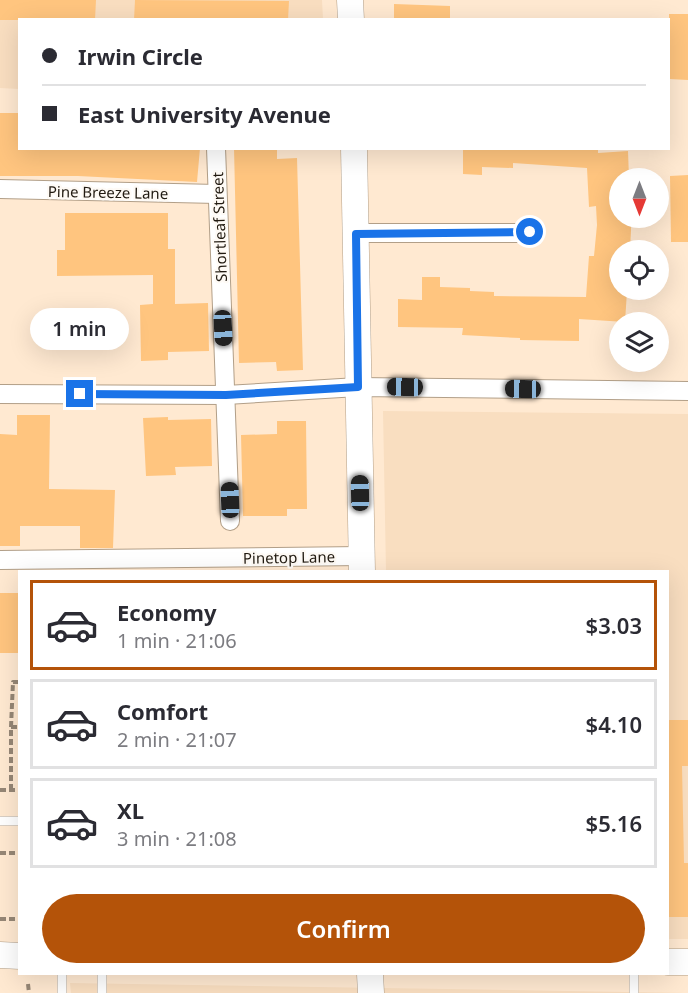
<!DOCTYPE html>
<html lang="en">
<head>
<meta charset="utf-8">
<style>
	:root { --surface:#fff; --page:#f2f2f3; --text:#2b2b33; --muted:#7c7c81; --line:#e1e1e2; --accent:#b45309 }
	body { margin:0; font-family:"Noto Sans",sans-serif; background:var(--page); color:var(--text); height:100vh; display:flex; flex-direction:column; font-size:22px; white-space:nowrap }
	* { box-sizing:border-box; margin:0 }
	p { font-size:20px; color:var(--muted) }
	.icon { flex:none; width:33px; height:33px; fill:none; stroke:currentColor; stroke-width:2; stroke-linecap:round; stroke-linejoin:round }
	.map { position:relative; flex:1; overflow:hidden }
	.side { position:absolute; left:18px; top:570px; width:651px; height:405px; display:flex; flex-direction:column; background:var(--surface); border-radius:0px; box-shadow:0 6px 24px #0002 }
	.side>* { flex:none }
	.banner { position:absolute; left:18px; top:18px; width:652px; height:132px; border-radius:0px; box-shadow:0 6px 24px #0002; display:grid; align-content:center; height:132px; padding:0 24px; background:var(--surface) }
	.needle { width:39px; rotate:180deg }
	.buttons { position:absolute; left:609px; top:168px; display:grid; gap:12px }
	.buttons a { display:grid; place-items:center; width:60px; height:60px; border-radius:50%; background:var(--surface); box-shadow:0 6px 24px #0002; font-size:30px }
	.end { position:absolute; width:27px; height:27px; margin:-14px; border:8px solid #1a73e8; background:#fff; box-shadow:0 0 0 3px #fff }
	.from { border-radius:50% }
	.bubble { position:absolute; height:42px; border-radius:21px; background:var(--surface); box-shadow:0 6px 24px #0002; font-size:20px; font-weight:600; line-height:42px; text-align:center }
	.car { position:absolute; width:18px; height:36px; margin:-18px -9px; border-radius:8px; box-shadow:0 0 4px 2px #0007; background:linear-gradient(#222 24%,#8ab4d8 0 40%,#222 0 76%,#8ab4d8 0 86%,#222 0) }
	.banner b { display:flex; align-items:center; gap:21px; height:57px; font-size:22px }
	.banner b+b { border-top:2px solid var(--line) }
	.banner i { width:15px; height:15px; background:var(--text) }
	ul { padding:10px 0 0; list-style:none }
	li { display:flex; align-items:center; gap:18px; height:90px; margin:0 12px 9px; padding:0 12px; border:3px solid var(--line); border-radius:0px }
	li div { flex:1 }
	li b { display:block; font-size:22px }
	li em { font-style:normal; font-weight:600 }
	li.current { border-color:var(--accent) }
	li>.icon { width:54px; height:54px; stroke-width:1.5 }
	.cta { display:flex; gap:12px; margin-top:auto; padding:12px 24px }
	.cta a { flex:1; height:69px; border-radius:36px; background:var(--accent); color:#fff; font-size:24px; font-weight:600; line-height:69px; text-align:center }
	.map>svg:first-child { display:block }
	.built { fill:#f9dec0 }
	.building { fill:#ffc57f }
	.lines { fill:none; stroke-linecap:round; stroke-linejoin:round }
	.lane-casing { stroke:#b29f88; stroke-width:10 }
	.street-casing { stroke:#b29f88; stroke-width:20 }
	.secondary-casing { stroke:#b29f88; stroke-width:27 }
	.path { stroke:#968776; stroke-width:4; stroke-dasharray:6 3; stroke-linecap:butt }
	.lane { stroke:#fff; stroke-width:9 }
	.street { stroke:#fff; stroke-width:18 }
	.secondary { stroke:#fff; stroke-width:26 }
	.route { stroke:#1a73e8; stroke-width:8 }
	.labels { text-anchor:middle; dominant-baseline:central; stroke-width:4.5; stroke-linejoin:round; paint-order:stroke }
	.street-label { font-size:15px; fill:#211a11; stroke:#fefaf5 }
</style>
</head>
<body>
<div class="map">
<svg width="688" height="993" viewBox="0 0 688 993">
	<rect width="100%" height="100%" fill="#ffe9d1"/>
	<!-- built -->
	<g class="built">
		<path d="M0,0H322L323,19L20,20L19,89L0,88Z"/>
		<path d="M383,411L688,414V939H668V572L386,571Z"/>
		<path d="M70,983L688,993H71Z"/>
	</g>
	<!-- building -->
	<g class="building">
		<path d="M0,0H96L95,20H0Z"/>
		<path d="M135,0L289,1L288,20H134Z"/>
		<path d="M394,4L450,6V20H394Z"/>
		<path d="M669,14H688V80L669,79Z"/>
		<path d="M0,113H20V148H200L197,182L78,176H0Z"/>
		<path d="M234,148H277V159L297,158L303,370L277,371L276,362L239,363Z"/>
		<path d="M463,148H598V153L628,151L629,178H620V218H631V231L630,250H620V290L627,291L625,322L579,319V341L520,340V338L462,335L463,328L398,327V299L422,300V277H440V287L470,288V291L494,292V296L586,297L589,256H594L597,225L596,206L589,207L587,168L513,163V168L482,167V175L463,174Z"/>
		<path d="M688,175V242H671L670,176Z"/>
		<path d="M65,213H168V249H175V304L208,303L209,351L168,352V360L141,361L140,305L153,304V275L57,276V250H65Z"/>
		<path d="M17,415H50L49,489L115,490L113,548H80V526H20V546H0V434L17,435Z"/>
		<path d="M168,417V420L211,419L212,466L175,467L176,475L146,476L143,418Z"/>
		<path d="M277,421H306L307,509H287V516H243L241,435L277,434Z"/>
		<rect x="0" y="593" width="20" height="60"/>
		<path d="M668,720H688V766H682L684,863H688V917H668Z"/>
	</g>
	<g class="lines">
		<!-- lane casing -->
		<g class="lane-casing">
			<g id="lane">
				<path d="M0,821H20"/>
				<path d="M62,974V993"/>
				<path d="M102,974V993"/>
				<path d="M634,974V993"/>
			</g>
		</g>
		<!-- street casing -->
		<g class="street-casing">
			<g id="street">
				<path d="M216,148L230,521"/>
				<path d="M0,189L217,194"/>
				<path d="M356,233H530"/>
				<path d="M0,394L226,395L358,387L688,391"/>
				<path d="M0,560L362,556"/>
			</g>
		</g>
		<!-- secondary casing -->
		<g class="secondary-casing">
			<g id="secondary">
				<path d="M350,0L351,20"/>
				<path d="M354,148L362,572"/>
				<path d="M0,955L20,956"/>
				<path d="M668,962H688"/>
				<path d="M370,974L371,993"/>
			</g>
		</g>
		<!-- path -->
		<g class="path">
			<path d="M11,727L13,682H20"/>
			<path d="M0,790H20"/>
			<path d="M11,790V727H20"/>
			<path d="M0,853H20"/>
			<path d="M0,919H20"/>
			<path d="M28,984L29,993"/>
		</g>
		<!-- lane -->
		<use href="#lane" class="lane"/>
		<!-- street -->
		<use href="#street" class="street"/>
		<!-- secondary -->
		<use href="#secondary" class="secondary"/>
	</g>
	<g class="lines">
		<!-- route -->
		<path class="route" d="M80,394L226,395L358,387L356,234L530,232"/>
	</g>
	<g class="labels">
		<!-- street labels -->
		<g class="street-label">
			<text transform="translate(108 192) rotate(1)">Pine Breeze Lane</text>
			<text transform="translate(219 227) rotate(-92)">Shortleaf Street</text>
			<text transform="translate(289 557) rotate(-1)">Pinetop Lane</text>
		</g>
	</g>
</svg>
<div class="buttons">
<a><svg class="needle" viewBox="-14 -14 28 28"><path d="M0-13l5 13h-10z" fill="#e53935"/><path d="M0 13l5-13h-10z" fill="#7c7c81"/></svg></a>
<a><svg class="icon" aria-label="locate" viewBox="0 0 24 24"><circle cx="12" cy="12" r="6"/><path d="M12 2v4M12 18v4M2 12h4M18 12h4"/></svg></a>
<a><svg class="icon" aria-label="layers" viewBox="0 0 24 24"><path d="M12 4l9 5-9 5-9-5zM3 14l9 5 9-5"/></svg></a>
</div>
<i class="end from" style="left:530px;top:232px"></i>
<i class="end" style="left:80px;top:394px"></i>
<div class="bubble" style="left:30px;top:308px;width:99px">1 min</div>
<i class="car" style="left:223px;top:328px;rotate:177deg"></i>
<i class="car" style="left:405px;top:387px;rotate:271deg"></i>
<i class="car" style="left:523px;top:389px;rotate:271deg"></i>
<i class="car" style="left:360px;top:493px;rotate:359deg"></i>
<i class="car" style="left:230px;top:500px;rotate:358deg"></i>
<div class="banner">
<b><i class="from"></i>Irwin Circle</b>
<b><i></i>East University Avenue</b>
</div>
<section class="side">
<ul>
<li class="current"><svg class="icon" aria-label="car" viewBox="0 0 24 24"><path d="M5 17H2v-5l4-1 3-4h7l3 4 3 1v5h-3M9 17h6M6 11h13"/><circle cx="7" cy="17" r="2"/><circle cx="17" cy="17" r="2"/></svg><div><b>Economy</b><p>1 min · 21:06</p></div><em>$3.03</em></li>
<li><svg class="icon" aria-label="car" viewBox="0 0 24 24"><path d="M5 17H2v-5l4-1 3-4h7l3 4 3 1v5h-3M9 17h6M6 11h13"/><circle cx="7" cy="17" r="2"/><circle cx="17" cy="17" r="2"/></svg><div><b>Comfort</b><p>2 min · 21:07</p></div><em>$4.10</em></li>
<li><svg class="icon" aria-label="car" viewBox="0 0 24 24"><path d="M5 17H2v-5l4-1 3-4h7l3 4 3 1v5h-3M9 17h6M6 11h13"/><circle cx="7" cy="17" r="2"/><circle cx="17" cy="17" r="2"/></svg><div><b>XL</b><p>3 min · 21:08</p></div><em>$5.16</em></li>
</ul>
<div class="cta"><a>Confirm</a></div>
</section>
</div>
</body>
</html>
